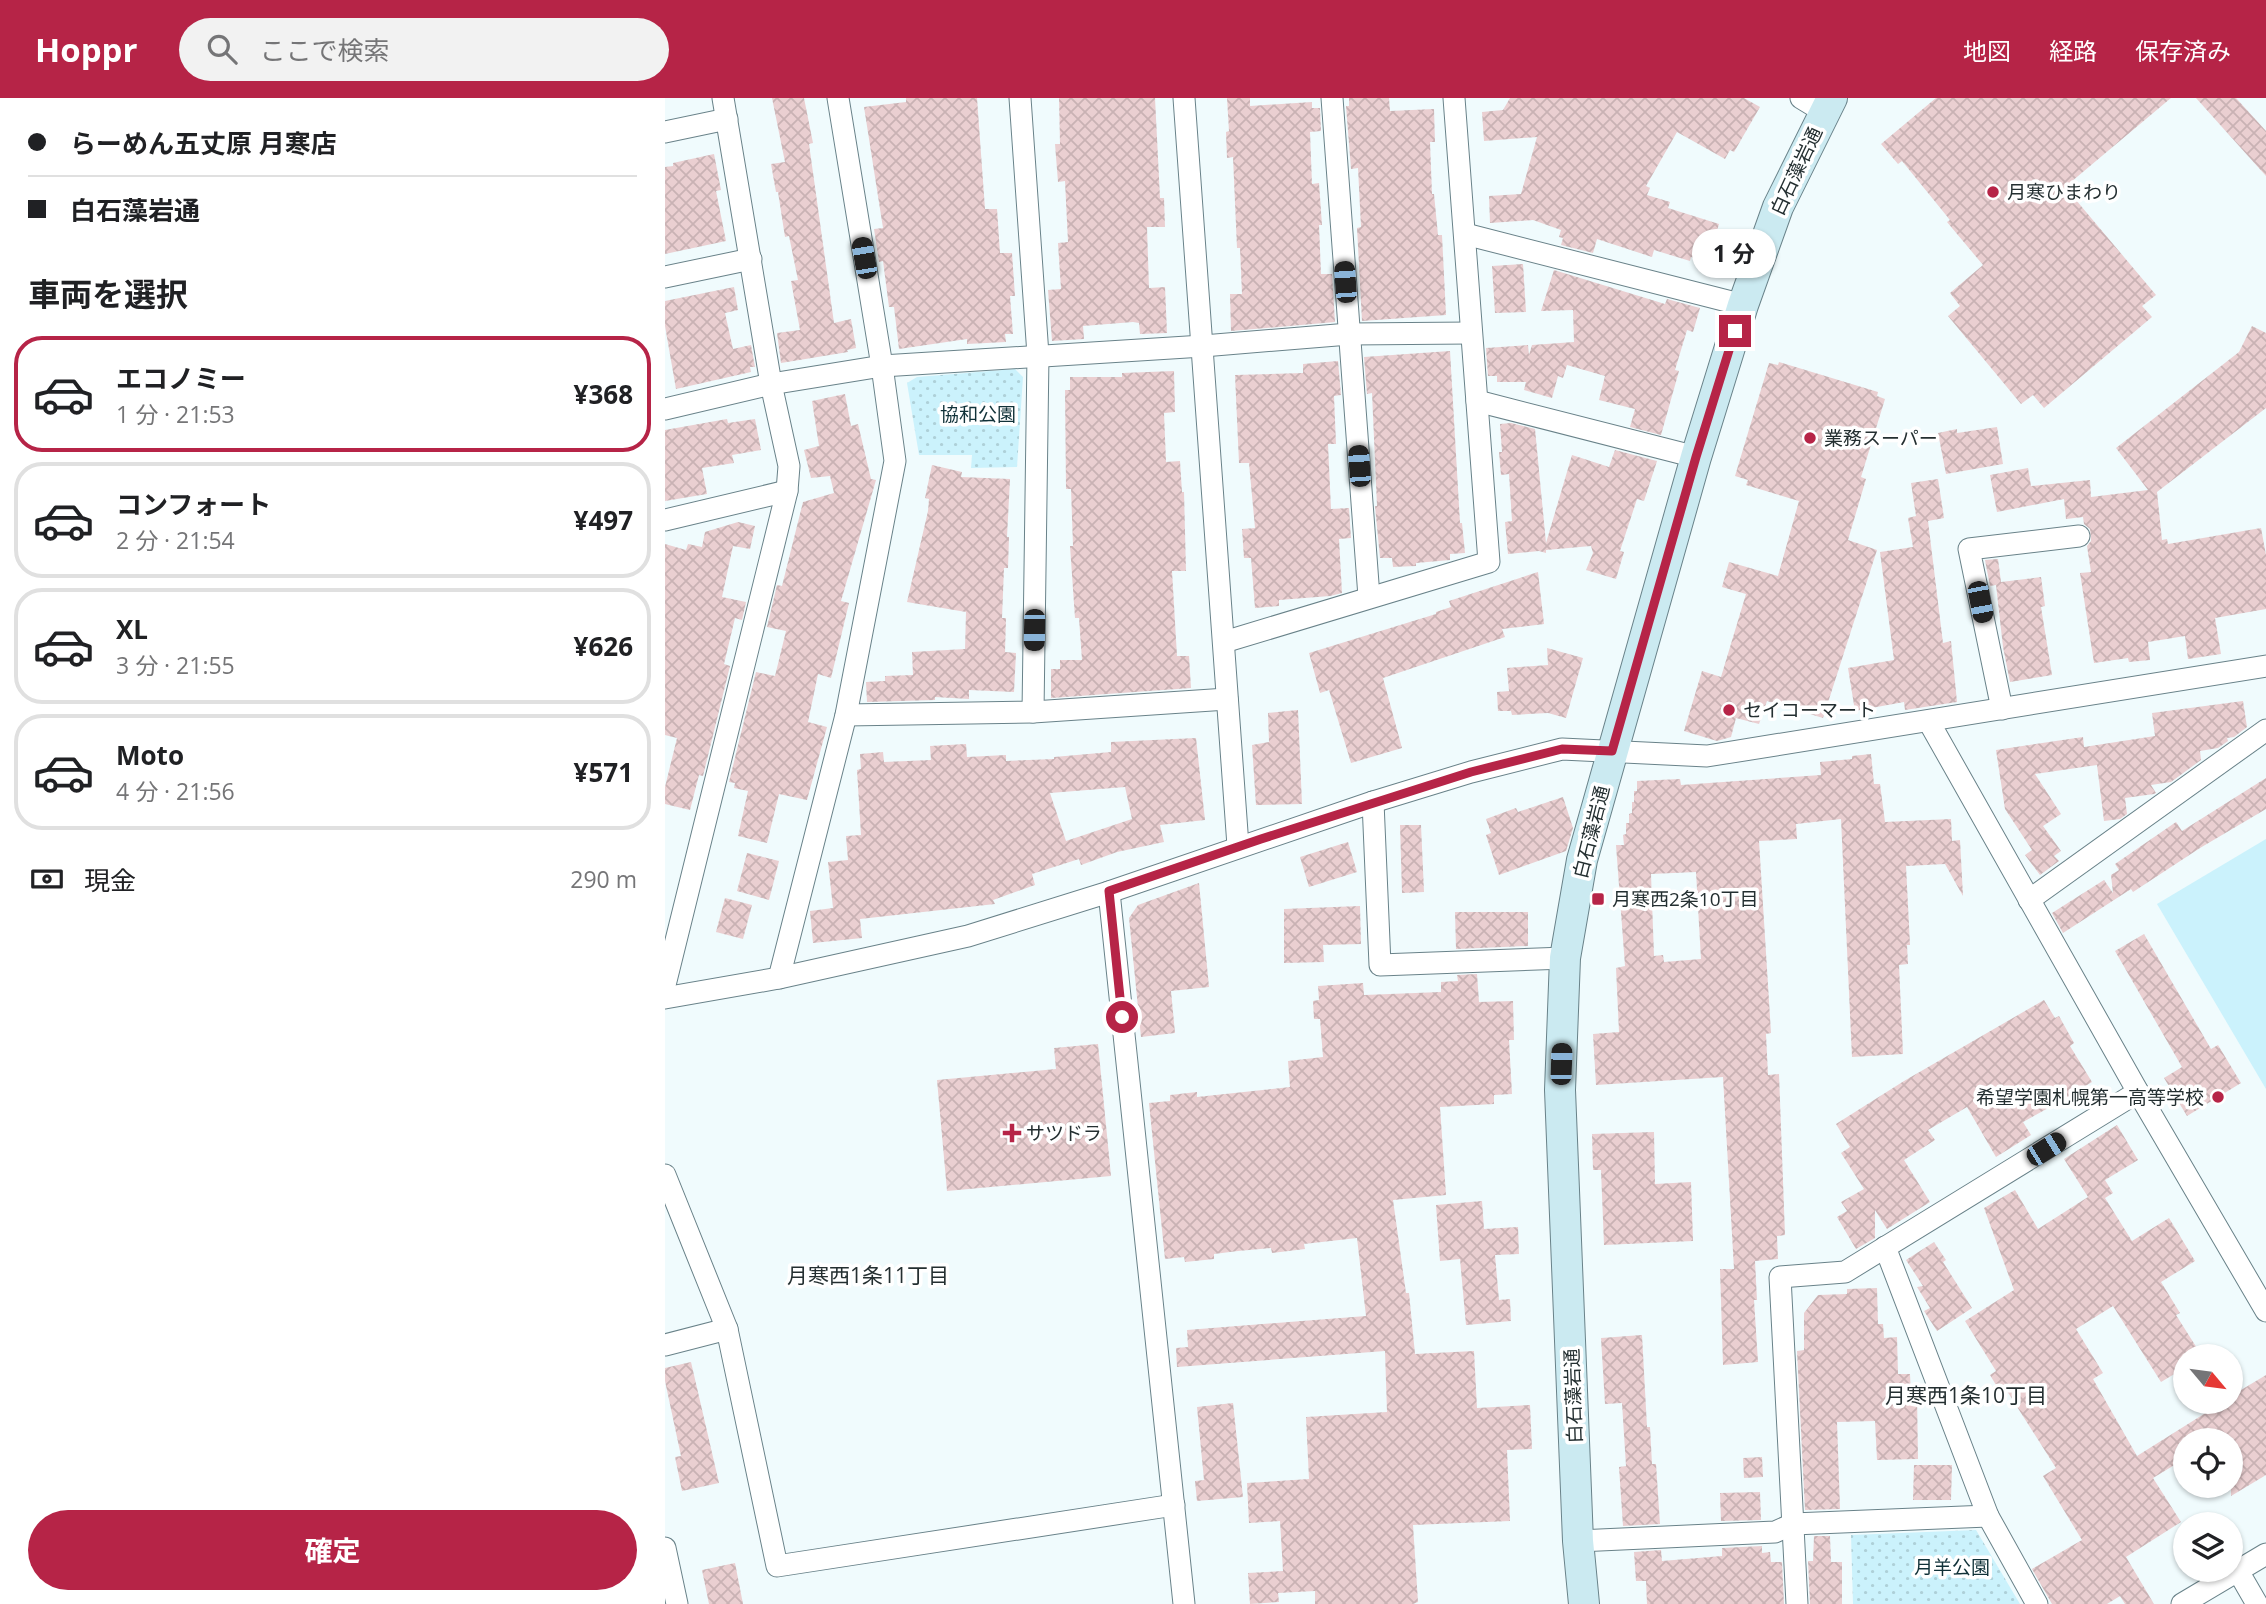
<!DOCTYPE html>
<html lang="ja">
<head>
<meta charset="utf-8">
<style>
	:root { --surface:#fff; --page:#f2f2f2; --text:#202124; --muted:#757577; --line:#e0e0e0; --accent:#b62447 }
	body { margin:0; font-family:"Open Sans","Noto Sans JP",sans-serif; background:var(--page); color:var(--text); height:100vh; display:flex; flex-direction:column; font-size:26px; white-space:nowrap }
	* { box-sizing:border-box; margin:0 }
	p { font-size:23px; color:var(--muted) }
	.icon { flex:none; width:38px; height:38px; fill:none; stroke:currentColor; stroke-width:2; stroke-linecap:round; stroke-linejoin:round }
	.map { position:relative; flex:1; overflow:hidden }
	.drawer { display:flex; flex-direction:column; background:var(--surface); width:665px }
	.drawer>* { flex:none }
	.guide { display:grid; align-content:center; height:154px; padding:0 28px; background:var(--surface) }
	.needle { width:46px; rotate:119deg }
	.fabs { position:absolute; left:1508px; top:1246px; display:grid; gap:14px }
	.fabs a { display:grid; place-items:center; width:70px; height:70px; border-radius:50%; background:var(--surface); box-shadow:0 2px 5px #0004; font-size:35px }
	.end { position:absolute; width:32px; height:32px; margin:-16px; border:9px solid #b62447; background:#fff; box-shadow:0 0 0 4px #fff }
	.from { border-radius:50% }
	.bubble { position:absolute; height:49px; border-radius:24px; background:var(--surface); box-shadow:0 2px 5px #0004; font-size:23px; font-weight:700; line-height:49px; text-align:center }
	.car { position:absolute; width:21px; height:42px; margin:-21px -10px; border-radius:9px; box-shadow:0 0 5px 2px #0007; background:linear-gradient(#222 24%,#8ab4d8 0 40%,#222 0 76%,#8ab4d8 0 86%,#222 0) }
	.guide b { display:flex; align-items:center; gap:24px; height:66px; font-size:26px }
	.guide b+b { border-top:2px solid var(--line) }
	.guide i { width:18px; height:18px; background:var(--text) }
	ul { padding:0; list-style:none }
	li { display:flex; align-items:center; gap:21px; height:116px; margin:0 14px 10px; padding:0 14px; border:4px solid var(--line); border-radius:28px }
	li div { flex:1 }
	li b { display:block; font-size:26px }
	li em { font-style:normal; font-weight:700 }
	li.active { border-color:var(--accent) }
	li>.icon { width:63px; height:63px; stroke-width:1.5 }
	h2 { padding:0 28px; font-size:32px; line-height:84px }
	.pay { display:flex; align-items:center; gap:18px; height:77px; padding:0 28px; font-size:26px }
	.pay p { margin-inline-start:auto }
	.button { display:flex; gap:14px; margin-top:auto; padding:14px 28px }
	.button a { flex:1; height:80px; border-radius:42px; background:var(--accent); color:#fff; font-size:28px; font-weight:700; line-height:80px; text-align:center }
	header { display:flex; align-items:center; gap:42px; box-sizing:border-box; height:98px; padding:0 35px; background:var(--accent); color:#fff }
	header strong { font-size:33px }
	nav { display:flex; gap:38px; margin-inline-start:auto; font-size:24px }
	.search { width:490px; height:63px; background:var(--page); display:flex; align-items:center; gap:18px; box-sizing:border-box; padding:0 24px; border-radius:38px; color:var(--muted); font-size:26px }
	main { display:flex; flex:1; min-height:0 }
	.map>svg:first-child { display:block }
	.park { fill:url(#park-dots) }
	.pitch { fill:#cbf2fc }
	.building { fill:url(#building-cross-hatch); fill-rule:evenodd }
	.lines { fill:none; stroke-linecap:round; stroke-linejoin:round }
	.street-casing { stroke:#698289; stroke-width:23 }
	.secondary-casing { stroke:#698289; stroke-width:32 }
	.street { stroke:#fff; stroke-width:21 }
	.secondary { stroke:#cbeaf1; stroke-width:30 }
	.route { stroke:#b62447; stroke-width:9 }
	.poi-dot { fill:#b62447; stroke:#fff; stroke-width:2.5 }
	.labels { text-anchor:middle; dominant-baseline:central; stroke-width:7; stroke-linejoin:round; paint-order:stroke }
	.street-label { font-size:19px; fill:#242f31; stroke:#fff }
	.poi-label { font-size:19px; fill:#242f31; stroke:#fff; text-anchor:start }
	.park-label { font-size:19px; fill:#103138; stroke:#fff }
	.neighbourhood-label { font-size:21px; fill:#242f31; stroke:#fff }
</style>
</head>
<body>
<header>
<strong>Hoppr</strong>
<div class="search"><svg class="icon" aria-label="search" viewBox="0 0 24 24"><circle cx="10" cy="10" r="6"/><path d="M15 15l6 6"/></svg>ここで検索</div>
<nav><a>地図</a><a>経路</a><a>保存済み</a></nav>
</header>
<main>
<section class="drawer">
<div class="guide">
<b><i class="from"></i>らーめん五丈原 月寒店</b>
<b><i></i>白石藻岩通</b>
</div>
<h2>車両を選択</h2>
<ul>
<li class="active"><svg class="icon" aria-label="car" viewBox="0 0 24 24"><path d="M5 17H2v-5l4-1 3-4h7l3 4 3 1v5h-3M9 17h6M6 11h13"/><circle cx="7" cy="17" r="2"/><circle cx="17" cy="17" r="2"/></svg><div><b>エコノミー</b><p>1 分 · 21:53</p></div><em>¥368</em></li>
<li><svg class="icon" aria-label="car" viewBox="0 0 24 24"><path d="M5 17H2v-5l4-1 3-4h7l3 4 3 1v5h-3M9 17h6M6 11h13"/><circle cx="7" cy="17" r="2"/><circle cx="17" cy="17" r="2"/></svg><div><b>コンフォート</b><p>2 分 · 21:54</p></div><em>¥497</em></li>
<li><svg class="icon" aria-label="car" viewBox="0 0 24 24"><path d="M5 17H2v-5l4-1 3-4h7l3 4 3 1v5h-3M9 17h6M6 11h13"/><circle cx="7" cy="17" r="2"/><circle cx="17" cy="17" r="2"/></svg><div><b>XL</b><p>3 分 · 21:55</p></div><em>¥626</em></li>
<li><svg class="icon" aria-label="car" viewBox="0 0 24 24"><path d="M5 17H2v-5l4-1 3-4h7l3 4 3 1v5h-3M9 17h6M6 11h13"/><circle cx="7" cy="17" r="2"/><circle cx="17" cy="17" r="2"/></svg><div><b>Moto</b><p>4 分 · 21:56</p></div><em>¥571</em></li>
</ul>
<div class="pay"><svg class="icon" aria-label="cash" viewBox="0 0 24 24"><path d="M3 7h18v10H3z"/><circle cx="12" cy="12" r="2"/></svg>現金<p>290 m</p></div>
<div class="button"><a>確定</a></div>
</section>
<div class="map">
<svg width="1601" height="1506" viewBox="0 0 1601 1506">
	<defs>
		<pattern id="park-dots" width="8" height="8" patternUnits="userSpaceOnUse" patternTransform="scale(1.75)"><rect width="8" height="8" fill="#cbf2fc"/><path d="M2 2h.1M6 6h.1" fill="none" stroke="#aed0d8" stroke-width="1.8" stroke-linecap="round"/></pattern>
		<pattern id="building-cross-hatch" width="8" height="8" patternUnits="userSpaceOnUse" patternTransform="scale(1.75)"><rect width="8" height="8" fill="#eacfd1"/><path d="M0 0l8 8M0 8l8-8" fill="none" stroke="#c9b2b4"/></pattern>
	</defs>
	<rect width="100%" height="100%" fill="#f0fbfd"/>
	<!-- park -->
	<g class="park">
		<path d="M350,271L358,279L352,369L306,370L307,357H254L242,285L252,279Z"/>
		<path d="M1311,1432L1355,1506H1188L1186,1437Z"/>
	</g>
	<!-- pitch -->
	<path class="pitch" d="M1601,741V991L1492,806Z"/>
	<!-- building -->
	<g class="building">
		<path d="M107,0H139L148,45L144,46L169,225L186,221L191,250L182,252L183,254L116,265L112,235L135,232L126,183L133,182L124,138L120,139L113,94H111L106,66L120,64Z"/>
		<path d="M241,0H312L320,111H332L335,155H347L350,198H345L348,236H340L341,244L302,246V241L234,251L229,209H224L218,163L214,164L209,131L218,130L199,9L241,4Z"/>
		<path d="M394,0H490L495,100H499L500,129H482L484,190L500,189L502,235L475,236L474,225L468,224L418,228L419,241L387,243L383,192L396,191L393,145L403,144L400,83L393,84L390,46H395Z"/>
		<path d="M562,0H585V8L647,4V10H655L656,33L645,34L647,86L654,85L657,127H654L656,176H667L670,224L566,233L565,196H577L575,150H572L568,59L562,60L561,34L564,33Z"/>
		<path d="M684,0H724L725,13L769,11L770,44H765L767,96H769L773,137H777L781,217L697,223L692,130L696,129L693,70L686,71L681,8H684Z"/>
		<path d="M845,0H1079L1095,9L1069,54L1065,52L1060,61L1012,34L981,88L985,90L982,97L1005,104L1003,110L1054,126L1046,152L1041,150L1037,163L1026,159L1025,163L989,152L987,159L932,141L928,155L896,147L898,140L894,139L896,132L868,122L825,125L824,98L856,96L872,39L819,43L817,14L838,12Z"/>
		<path d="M1271,0H1506L1400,89L1491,197L1477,208L1487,219L1379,310L1368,297L1356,306L1283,218L1295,208L1285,195L1318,167L1282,124L1285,122L1237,63L1233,66L1216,46Z"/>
		<path d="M1531,0H1571L1601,33V78Z"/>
		<path d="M49,56L56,92L51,93L61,143L0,156V69L8,68V65Z"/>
		<path d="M858,166L861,214L830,215L827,168Z"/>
		<path d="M889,172L1000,206L1002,201L1035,210L1028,234L1022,232L1010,272L1014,273L996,337L965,329L970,311L934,302L940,278L902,267L898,280L893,278L887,300L859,292L861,284H832V278H823L821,250L863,247L864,257L867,247L909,244L908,212L876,213Z"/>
		<path d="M69,189L73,212L60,215L68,251L86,247L90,269H85L86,274L11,291L0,228V203Z"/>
		<path d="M1587,228L1601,235V310L1492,394L1497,442L1502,441L1503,446L1596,430L1601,457V511L1550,520L1556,556L1523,561L1520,538L1483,544L1485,562L1464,564L1463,560L1429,565L1415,475L1426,474L1422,448L1426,443L1425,431L1419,426L1418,419L1401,421L1399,401L1332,414L1325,377L1363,370L1366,388L1425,382L1426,399L1483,392L1451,350L1574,254Z"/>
		<path d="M785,253L795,425H797L800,455L785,456V462L751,465V468L728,469L727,460H715L710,408H712L707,295L702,296L699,259Z"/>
		<path d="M673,263L676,297L669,298L671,346H663L666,411L684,410L686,440L674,441L677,495L665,498L614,502V508L590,510L586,460H579L577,431L590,430L584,365H574L570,277L638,275V266Z"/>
		<path d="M1114,264L1213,294L1212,298L1220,301L1196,379L1201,381L1183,442L1212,452L1158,620L1102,603L1094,626L1071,620L1066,639L1052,643L1019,633L1037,573L1056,579L1081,496L1057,489L1064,464L1113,478L1134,403L1081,387L1083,382L1070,378L1104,265L1113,267Z"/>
		<path d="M509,273L510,314L499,315L501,364L515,363L517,394H519L521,473H507L512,558H524L526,590L386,600V571H395V562H417L414,520H410L405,448H408L406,391H401L400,292H405V279H457V275Z"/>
		<path d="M180,296L186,328L193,326L206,381L211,382L176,503L184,505L166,580L153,576L143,624L162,629L142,702L114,696L102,745L73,738L83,693L69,690L70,685L64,684L91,574L110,578L121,533L102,529L112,487L117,488L138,404L169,395L165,378L146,380L139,352L154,348L147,303Z"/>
		<path d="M62,321L63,325L90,321L96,352L67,357L69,365L37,370L42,396L0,403V332Z"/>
		<path d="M846,325L870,331L881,445L907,357L944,369L950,352L992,363L979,403L972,401L955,453L959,454L951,481L921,472L928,455L926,448L881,452V455L874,453L843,456L840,424L847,423L844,376L836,377L834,354H837L835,326Z"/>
		<path d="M1332,329L1338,366L1281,376L1273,335L1292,331V335Z"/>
		<path d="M267,367L297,374L296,379L345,381L342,439H344L343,470H339L337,520H341L340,554L351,555L349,594L304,592V601L270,599V602L202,604L201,584L220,583V578L248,577L247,554L300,551L301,514L242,504L263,413L264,401L260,400Z"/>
		<path d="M1273,381L1279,420L1263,423L1278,545L1286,543L1292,604L1240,612L1239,604L1190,613L1183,570L1229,562L1215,454L1248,449L1243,420L1251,418L1246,385Z"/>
		<path d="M73,424L90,428L85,451L68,448L57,499L81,504L77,522L70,520L59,566L65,568L38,678L34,677L25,712L0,706V689L12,640L0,637V446L21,452L23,446L37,449L40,434Z"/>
		<path d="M1333,461L1336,484L1376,479L1380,508L1376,509L1387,577L1345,584L1338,549L1331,487L1325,488L1320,462Z"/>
		<path d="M873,474L879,526L837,531L840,539L718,580L737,650L686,665L664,592L655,595L644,555L771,516V514L786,509L784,503Z"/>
		<path d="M882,550L918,560L901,620L883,615L847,617L846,613H833L832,594L844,593L842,570L883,567Z"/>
		<path d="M1578,603L1582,629L1569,639L1562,640L1563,643L1553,650L1535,653L1536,662L1506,684L1486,687L1491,695L1489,696L1460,700L1462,716L1455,721L1439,723L1432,667L1370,676L1396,716L1378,728L1396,753L1389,758L1394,763L1375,777L1360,757L1367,752L1340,711L1331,652L1418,639L1419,649L1490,638L1487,615Z"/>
		<path d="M633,612L637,706L591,707L587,647L604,644L603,615Z"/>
		<path d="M531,640L540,722L495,727L499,744L452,754L416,767L414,761L367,776L370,787L328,802L330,806L195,821L197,840L148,845L145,813L168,810L163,764L183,762L181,738L196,737L192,672L196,671L195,656L218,654L219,664L266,662L265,648L301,646L302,659L341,657V663L389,661V659L446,654V644ZM460,689L467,721L401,743L385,695Z"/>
		<path d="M1206,656L1209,686H1215L1220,724L1286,721L1287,743L1295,742L1298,798L1280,766L1241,768L1245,847H1242L1243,866L1234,867L1238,956L1187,959L1176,721L1131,726L1132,741L1094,743L1106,935L1101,936L1103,977L1114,976L1120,1137L1112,1138L1113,1161L1090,1163L1092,1202H1089L1093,1264L1058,1267L1055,1171H1069L1058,979L931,987L928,936L954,934L951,870L960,868L951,747H959L958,737L961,736V725H964V716L967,715V704H969V693H972V683L1015,681L1016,687L1156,677L1155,664L1187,661V658ZM1031,774L1036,861L999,864L998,857L989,858L986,776Z"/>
		<path d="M1601,680V711L1535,750L1468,794L1466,791L1398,835L1387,815L1439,782L1448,795L1446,777L1454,772L1450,766L1511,724L1517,733Z"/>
		<path d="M898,699L908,730L901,753L834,777L821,737L826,735L821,721L851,710L853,714Z"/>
		<path d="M735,727H756L759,794L737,795Z"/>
		<path d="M683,744L692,774L644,789L635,759Z"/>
		<path d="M82,755L114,763L104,802L72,793Z"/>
		<path d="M534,785L544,889L506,893L510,935L476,939L464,820L473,807Z"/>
		<path d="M60,800L87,807L78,841L51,834Z"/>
		<path d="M695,808L696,846L658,847L659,864L619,865V811Z"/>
		<path d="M790,814H863V848L791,851Z"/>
		<path d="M1479,836L1546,951L1553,947L1576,985L1522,1018L1499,980L1517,969L1450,853Z"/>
		<path d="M812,876L814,904L848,903L849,942H844L847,996L829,997V1006L775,1009L781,1097L728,1102L741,1195H744L750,1256L809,1253L812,1310L865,1307L867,1351L842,1352L845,1423L748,1427L753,1504L748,1506H650V1493L613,1495L614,1504L585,1506L583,1475L618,1473L615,1423L584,1425L582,1385L644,1381L641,1319L722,1314L720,1253L512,1269L511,1250L523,1249L522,1232L701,1218L692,1140L639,1146L640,1151L607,1155L606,1150L573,1153L549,1156V1161L520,1164L519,1159L500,1161L484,1005L505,1003V997L532,994V999L625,989L623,963L658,959L655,921H649L648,903L654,902L653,888L698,885L699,897L776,894V884L793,883L792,877Z"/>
		<path d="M1379,902L1390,920L1394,918L1409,945L1405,948L1427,984L1414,992L1416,995L1398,1006L1396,1003L1358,1024L1366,1037L1331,1059L1302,1009L1263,1032L1270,1042L1239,1062L1265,1104L1222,1131L1210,1112V1140L1191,1151L1172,1119L1182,1113L1176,1104L1199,1091L1176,1055L1185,1049L1171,1026L1239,983Z"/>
		<path d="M433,946L446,1078L282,1093L272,982L391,971L389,950Z"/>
		<path d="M1452,1027L1473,1062L1440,1082L1448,1095L1440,1100L1467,1143L1504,1120L1530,1163L1496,1184L1515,1215L1511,1217L1537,1258H1521V1269L1496,1284L1448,1208L1411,1231L1438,1275L1428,1281L1472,1358L1558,1304H1566V1298L1601,1277V1377L1566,1398V1342H1521V1360L1488,1380L1516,1424L1461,1459L1489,1506H1460L1455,1498L1442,1506H1387L1367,1471L1417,1442L1378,1378L1391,1370L1342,1293L1337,1297L1325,1277L1331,1273L1300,1223L1349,1192L1319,1110L1350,1092L1373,1131L1423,1099L1399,1061Z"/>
		<path d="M989,1034L990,1086L1026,1084L1028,1143L939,1147L936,1072H928L927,1036Z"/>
		<path d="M817,1103L819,1131L853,1129L854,1156L830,1157L834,1202L845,1201L846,1223L801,1227L795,1161L775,1163L771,1107Z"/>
		<path d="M1269,1144L1281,1162L1278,1164L1307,1210L1272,1233L1259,1213L1265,1210L1252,1189L1258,1188L1241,1162Z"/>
		<path d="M1212,1190L1213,1226H1218L1219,1240L1232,1239L1233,1276H1245L1246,1296H1252L1253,1361L1212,1362L1210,1323L1172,1324L1175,1411L1140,1412L1132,1253L1139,1252V1215L1153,1197L1182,1196V1191Z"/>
		<path d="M977,1237L982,1329H985L987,1366H991L995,1426L958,1428L954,1369L961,1368L957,1305L940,1306L936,1240Z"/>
		<path d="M26,1264L54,1385L17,1393L10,1359L16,1358L0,1283V1270Z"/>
		<path d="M568,1305L578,1399L532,1403L530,1383L539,1382L532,1309Z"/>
		<path d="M1097,1359L1098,1379L1079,1380L1078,1360Z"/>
		<path d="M1249,1367H1287L1286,1402H1248Z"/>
		<path d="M1095,1394L1096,1422L1056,1423L1055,1395Z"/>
		<path d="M1149,1438H1165L1166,1464H1177V1506H1145L1143,1463H1148Z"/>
		<path d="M1097,1448V1455L1105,1454L1106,1464H1117L1119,1506H982L981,1483H971L969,1454L996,1452L997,1463L1057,1458V1450Z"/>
		<path d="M70,1465L78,1506H44L37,1472Z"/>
	</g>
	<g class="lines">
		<!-- street casing -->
		<g class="street-casing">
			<g id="street">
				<path d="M355,0L373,257L368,614"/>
				<path d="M519,0L573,748"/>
				<path d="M667,0L704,499"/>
				<path d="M1136,0L1159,14"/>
				<path d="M0,34L62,21"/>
				<path d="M800,136L1078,207"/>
				<path d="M0,179L86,161"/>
				<path d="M812,303L1031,359"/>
				<path d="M0,311L106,286L217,268L538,248L684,236L806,235"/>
				<path d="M0,422L122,393"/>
				<path d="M559,544L824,464L789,0"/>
				<path d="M1337,611L1304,451L1414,438"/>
				<path d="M181,617L368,614L562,601"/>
				<path d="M1264,624L1473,994L1601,1213"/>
				<path d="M708,704L715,867L900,860"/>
				<path d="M444,794L519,1506"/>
				<path d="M1364,802L1601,632"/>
				<path d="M114,880L181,617L230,363L217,268L173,0"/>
				<path d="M0,887L122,393L124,368L106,286L58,0"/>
				<path d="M0,900L114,880L303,838L444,794L708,704L806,674L897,651L1042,658L1601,568"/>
				<path d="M0,1077L62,1231L112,1468L509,1407"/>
				<path d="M1220,1149L1323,1418L1372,1506"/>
				<path d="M0,1247L62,1231"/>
				<path d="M913,1443L1110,1434L1128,1426L1323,1418"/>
				<path d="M0,1450L12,1506"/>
				<path d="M1573,1473L1592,1506"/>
				<path d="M1132,1506L1115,1179L1180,1174L1473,994"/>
				<path d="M1517,1506L1601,1456"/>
			</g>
		</g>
		<!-- secondary casing -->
		<g class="secondary-casing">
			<path id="secondary" d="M919,1506L913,1443L895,992L900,860L917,762L1031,359L1078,207L1113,109L1167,0"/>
		</g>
		<!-- street -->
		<use href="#street" class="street"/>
		<!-- secondary -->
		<use href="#secondary" class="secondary"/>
	</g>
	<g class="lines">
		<!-- route -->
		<path class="route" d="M457,919L444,793L596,741L806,674L897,651L947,653L1031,359L1070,233"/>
	</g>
	<!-- markers -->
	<g class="poi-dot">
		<circle cx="1328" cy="94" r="7"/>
		<circle cx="1145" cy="340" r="7"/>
		<circle cx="1064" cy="612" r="7"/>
		<rect x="926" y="794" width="14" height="14" rx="3.5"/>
		<circle cx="1553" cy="999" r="7"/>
		<path d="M343.5 1024.5h7v7h7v7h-7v7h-7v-7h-7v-7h7z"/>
	</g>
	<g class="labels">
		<!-- street labels -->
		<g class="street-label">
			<text transform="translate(1131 73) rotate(-65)">白石藻岩通</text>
			<text transform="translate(926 734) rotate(-76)">白石藻岩通</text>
			<text transform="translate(908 1298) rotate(-92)">白石藻岩通</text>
		</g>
		<!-- poi labels -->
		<g class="poi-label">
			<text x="1342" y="94">月寒ひまわり</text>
			<text x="1159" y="340">業務スーパー</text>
			<text x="1078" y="612">セイコーマート</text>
			<text x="947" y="801">月寒西2条10丁目</text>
			<text x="1539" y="999" text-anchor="end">希望学園札幌第一高等学校</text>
			<text x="361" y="1035">サツドラ</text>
		</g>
		<!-- park labels -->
		<g class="park-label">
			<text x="313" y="316">協和公園</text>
			<text x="1287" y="1469">月羊公園</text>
		</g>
		<!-- neighbourhood labels -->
		<g class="neighbourhood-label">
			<text x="203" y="1177">月寒西1条11丁目</text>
			<text x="1301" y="1297">月寒西1条10丁目</text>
		</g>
	</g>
</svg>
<div class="fabs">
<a><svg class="needle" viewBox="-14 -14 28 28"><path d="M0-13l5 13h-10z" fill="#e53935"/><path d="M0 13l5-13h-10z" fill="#757577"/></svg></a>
<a><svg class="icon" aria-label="locate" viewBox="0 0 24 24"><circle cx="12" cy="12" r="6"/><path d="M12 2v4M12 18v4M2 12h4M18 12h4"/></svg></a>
<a><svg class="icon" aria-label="layers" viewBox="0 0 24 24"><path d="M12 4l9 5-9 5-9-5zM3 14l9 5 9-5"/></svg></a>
</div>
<i class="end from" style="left:457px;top:919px"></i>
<i class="end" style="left:1070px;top:233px"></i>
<div class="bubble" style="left:1027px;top:131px;width:84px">1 分</div>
<i class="car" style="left:199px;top:160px;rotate:350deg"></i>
<i class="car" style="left:680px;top:184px;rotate:356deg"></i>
<i class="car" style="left:694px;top:368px;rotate:356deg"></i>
<i class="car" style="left:1315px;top:504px;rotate:169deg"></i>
<i class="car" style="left:369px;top:532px;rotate:181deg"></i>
<i class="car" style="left:896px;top:966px;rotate:2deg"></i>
<i class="car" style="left:1381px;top:1051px;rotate:58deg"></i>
</div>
</main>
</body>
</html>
